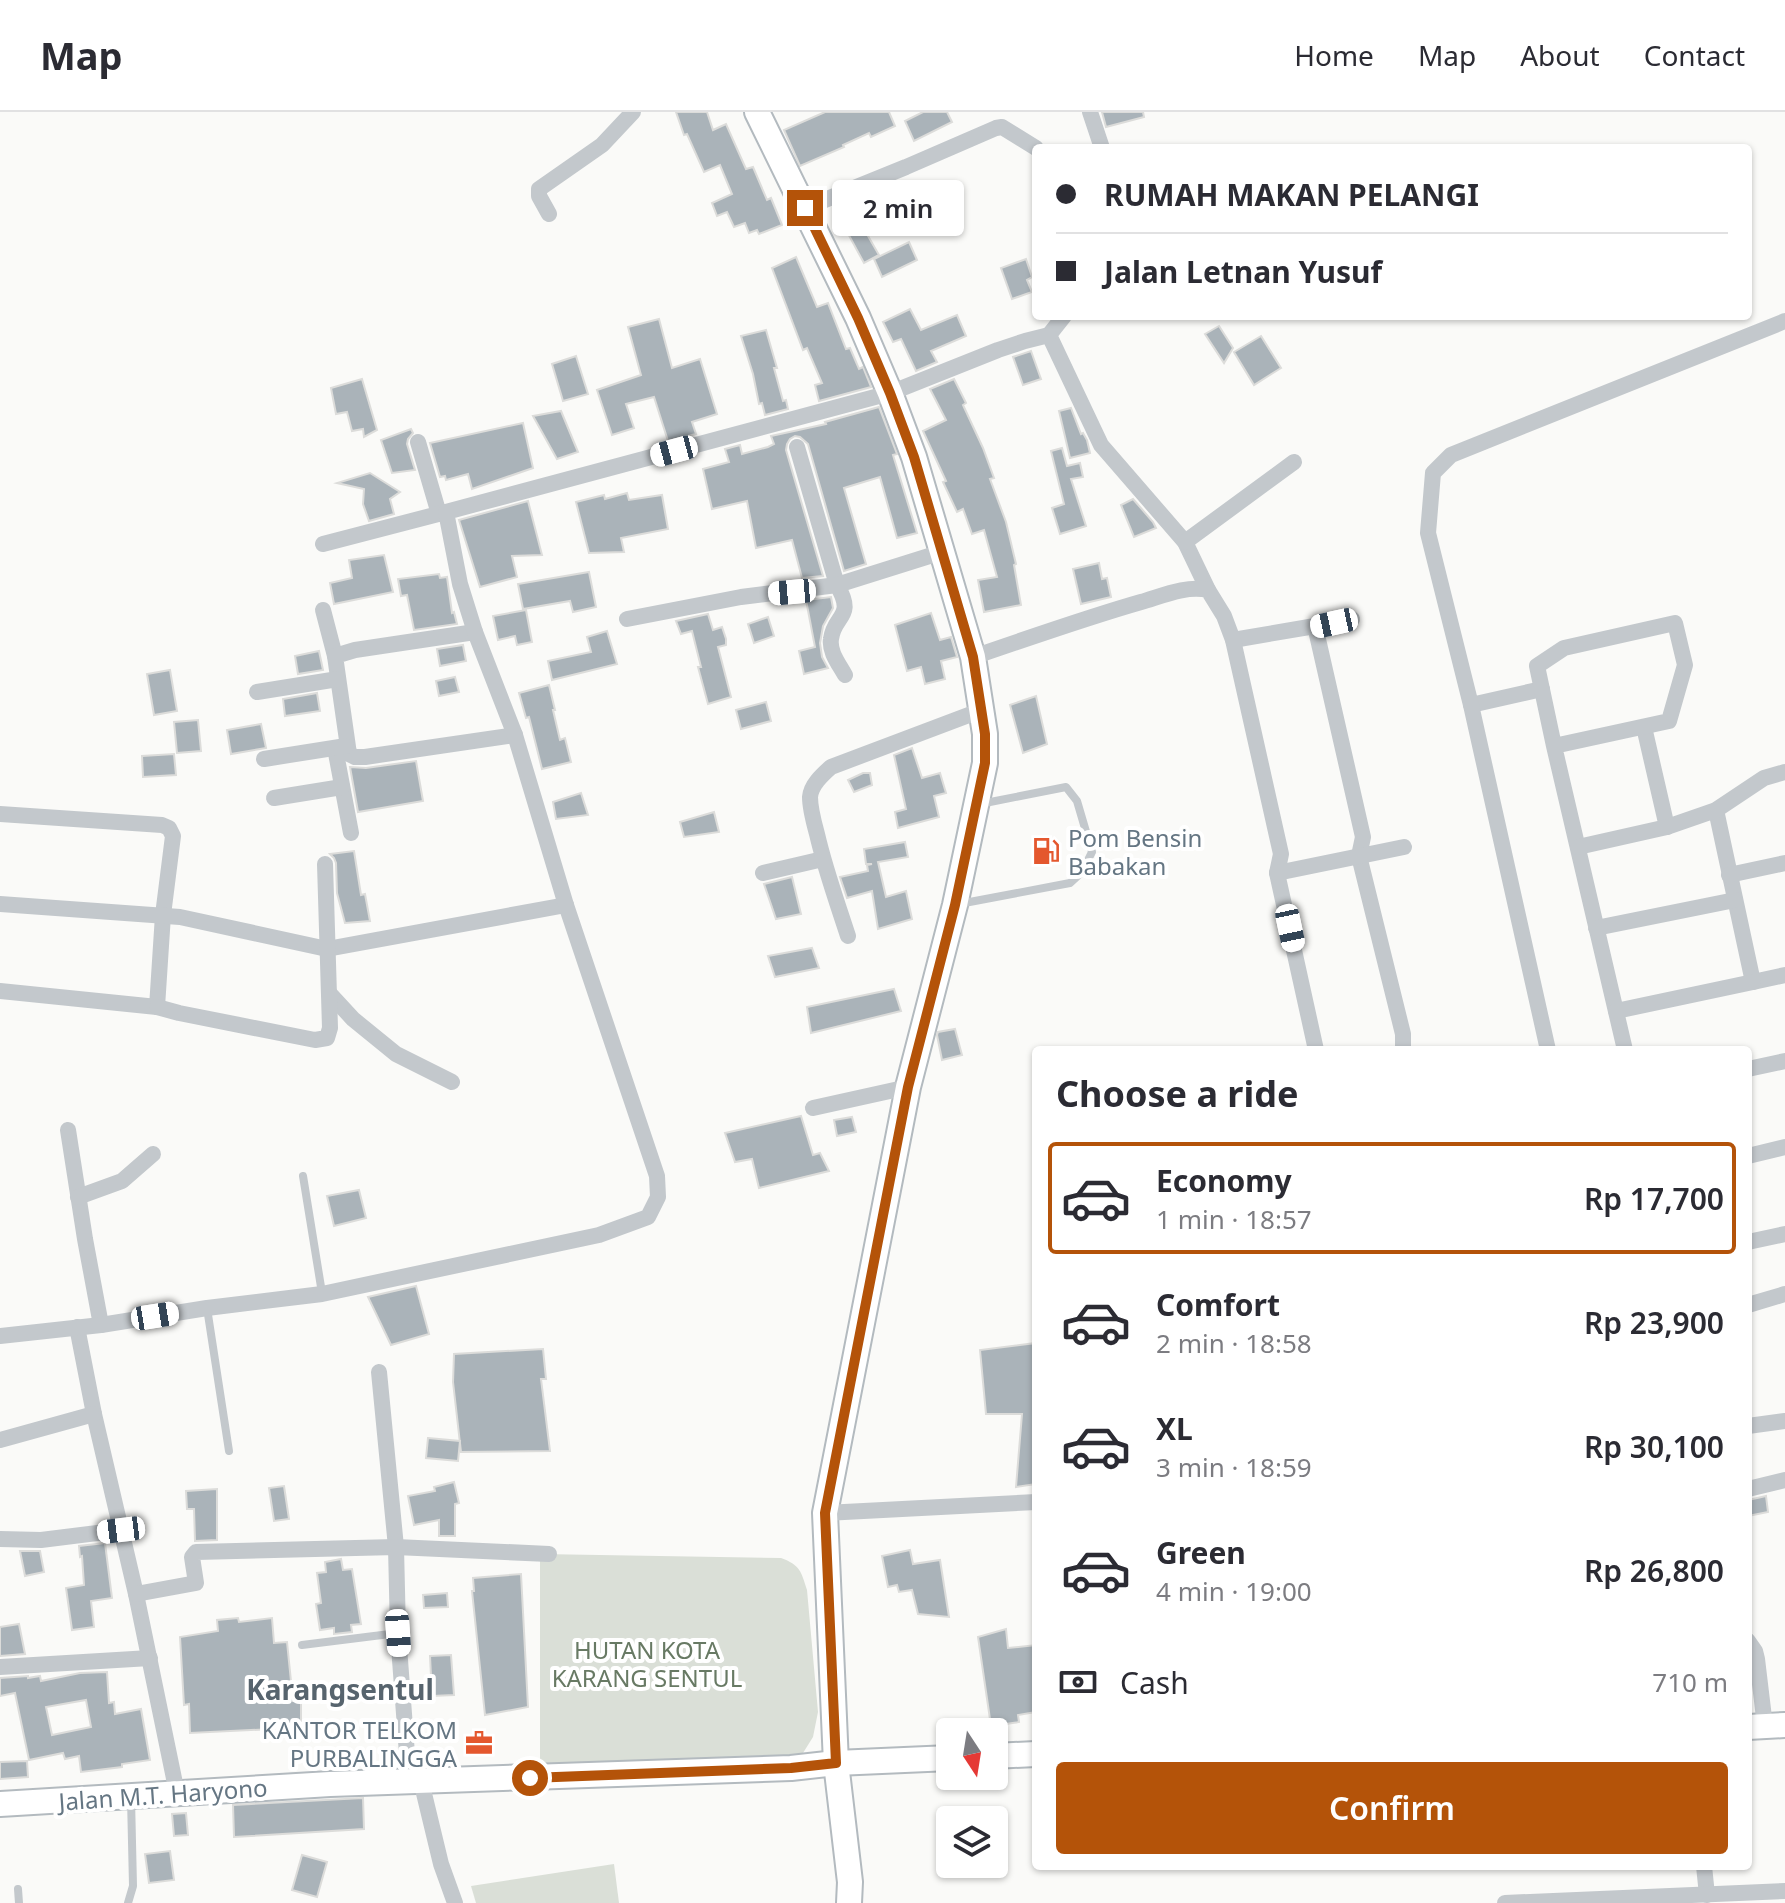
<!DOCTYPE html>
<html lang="en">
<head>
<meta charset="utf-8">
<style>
	:root { --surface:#fff; --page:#f7f7f7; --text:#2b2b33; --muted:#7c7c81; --line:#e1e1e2; --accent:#b45309 }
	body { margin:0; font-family:"Noto Sans",sans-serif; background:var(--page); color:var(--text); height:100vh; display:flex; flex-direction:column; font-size:30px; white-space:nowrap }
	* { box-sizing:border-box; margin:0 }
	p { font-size:26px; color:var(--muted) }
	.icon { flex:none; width:44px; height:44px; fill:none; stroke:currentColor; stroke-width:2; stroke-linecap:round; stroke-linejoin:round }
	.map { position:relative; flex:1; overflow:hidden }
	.sheet { position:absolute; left:1032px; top:934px; width:720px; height:824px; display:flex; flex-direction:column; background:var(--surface); border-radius:8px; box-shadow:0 2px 6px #0004 }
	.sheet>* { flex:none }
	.banner { position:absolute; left:1032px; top:32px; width:720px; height:176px; border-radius:8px; box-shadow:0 2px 6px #0004; display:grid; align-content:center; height:176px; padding:0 24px; background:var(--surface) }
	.needle { width:52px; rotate:168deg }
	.fabs { position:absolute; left:936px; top:1606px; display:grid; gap:16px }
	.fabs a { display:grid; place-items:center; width:72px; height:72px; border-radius:8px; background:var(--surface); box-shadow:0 2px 6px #0004; font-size:40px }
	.end { position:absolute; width:36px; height:36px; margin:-18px; border:10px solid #b45309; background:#fff; box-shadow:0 0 0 4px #fff }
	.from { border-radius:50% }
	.bubble { position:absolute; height:56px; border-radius:8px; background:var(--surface); box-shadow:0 2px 6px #0004; font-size:26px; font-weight:600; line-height:56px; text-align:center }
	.car { position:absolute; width:24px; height:48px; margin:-24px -12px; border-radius:10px; box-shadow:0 0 6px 2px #0007; background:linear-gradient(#fff 24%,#345 0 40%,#fff 0 76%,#345 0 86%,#fff 0) }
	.banner b { display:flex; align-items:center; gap:28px; height:76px; font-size:30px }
	.banner b+b { border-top:2px solid var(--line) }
	.banner i { width:20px; height:20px; background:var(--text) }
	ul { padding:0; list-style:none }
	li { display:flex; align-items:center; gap:24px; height:112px; margin:0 16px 12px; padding:0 8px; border:4px solid transparent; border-radius:8px }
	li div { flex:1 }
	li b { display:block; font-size:30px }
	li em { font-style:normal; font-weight:600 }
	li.active { border-color:var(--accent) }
	li>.icon { width:72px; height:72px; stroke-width:1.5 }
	h2 { padding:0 24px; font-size:36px; line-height:96px }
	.pay { display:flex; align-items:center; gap:20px; height:88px; padding:0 24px; font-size:30px }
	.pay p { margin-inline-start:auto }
	.cta { display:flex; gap:16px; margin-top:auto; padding:16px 24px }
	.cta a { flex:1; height:92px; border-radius:8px; background:var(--accent); color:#fff; font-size:32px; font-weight:600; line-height:92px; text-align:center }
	header { display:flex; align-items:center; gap:48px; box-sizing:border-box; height:112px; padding:0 40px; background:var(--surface); border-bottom:2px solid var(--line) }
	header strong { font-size:38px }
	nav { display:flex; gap:44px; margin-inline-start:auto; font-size:28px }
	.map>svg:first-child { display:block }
	.green { fill:#dadfd7 }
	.building { fill:#aab3b9; stroke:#dcdcda; stroke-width:2; fill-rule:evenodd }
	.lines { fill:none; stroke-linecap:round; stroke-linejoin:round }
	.secondary-casing { stroke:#b3babf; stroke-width:28 }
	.lane { stroke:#c3c8cc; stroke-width:8 }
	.street { stroke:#c3c8cc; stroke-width:16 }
	.secondary { stroke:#fff; stroke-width:24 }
	.route { stroke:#b45309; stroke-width:10 }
	.labels { text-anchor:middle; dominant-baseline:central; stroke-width:8; stroke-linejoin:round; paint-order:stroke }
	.poi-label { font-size:24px; fill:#657683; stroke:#fff; text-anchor:start }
	.park-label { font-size:24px; fill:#687a64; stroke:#fff }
	.street-label { font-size:24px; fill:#657683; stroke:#fff }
	.quarter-label { font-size:28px; font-weight:bold; fill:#57646e; stroke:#fff }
</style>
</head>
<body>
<header>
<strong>Map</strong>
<nav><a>Home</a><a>Map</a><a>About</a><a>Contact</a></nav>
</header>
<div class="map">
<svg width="1785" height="1791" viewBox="0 0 1785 1791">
	<rect width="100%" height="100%" fill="#fafaf8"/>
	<!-- green -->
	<g class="green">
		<path d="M540,1442L781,1446C800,1453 801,1459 807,1478L818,1600L813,1625L803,1641L791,1654L540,1662Z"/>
		<path d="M614,1752L619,1791H476L471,1774Z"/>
	</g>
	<!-- building -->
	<g class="building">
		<path d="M676,0H707L713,18L726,12L746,57L753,55L767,88L771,86L782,113L759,122L757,118L749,121L745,111L734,115L727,100L717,104L712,91L732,82L720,53L704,60L687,22L684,23Z"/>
		<path d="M825,0H889L895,14L871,25L869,21L843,33L844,35L800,54L784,18Z"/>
		<path d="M923,0H947L952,10L914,29L905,9Z"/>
		<path d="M1102,0H1143L1144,5L1106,15Z"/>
		<path d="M892,72L898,85L879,94L873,80Z"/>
		<path d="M860,110L879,143L864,151L846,118Z"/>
		<path d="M909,130L917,148L882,165L874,147Z"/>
		<path d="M796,145L817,195L828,191L846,237L850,236L859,257L863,255L871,275L819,289L815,273L822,271L807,236L803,238L772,156Z"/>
		<path d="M1026,147L1032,165L1027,168L1032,180L1012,187L1001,156Z"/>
		<path d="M910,197L921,218L957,203L966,224L931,239L937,250L916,259L901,227L893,230L883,210Z"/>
		<path d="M659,207L672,256L700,247L717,302L692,310L696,322L668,329L654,285L626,292L634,316L612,323L597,278L641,263L628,215Z"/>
		<path d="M1219,214L1233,236L1224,251L1205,222Z"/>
		<path d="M766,218L777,256H774L783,289L786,288L788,297L765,303L762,291L759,292L753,262L741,224Z"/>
		<path d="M1261,224L1281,256L1254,273L1234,240Z"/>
		<path d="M1031,239L1041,267L1023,273L1013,245Z"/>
		<path d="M576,244L588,282L563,289L552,252Z"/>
		<path d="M362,267L377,318L364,325L363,317L352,319L347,300L336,302L331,276Z"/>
		<path d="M954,267L966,291L963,293L983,336L994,366L990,367L1006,410L1016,452L1014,453L1021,493L984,500L978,468L997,465L984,418L972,422L963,397L957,400L943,370L946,369L923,319L946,308L930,277Z"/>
		<path d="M879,295L897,342L893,343L917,421L897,426L880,365L844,376L866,452L844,459L808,332L800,325L795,324L790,327L787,332L786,338L823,464L802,466L792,428L756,436L747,389L712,397L703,357L729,350L725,337L740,333L742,342L768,335L774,332L771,324L826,312L825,310Z"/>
		<path d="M1071,296L1081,322L1083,321L1087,328L1090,341L1070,346L1059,299Z"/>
		<path d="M561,299L578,340L557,347L533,304Z"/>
		<path d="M523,311L533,356L472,377L468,362L446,368L445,364L440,365L430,331Z"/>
		<path d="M411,317L413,321L408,327L407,332L415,358L392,361L381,328Z"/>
		<path d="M1062,336L1067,354L1080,351L1083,365L1071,367L1086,414L1060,422L1052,396L1064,392L1051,339Z"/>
		<path d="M370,361L400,380L390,387L394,402L369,409L363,392L364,377L337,371Z"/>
		<path d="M627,381L629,388L662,383L668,417L621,426L624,440L589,441L576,390L604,383L605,387Z"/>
		<path d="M1133,387L1153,410L1156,416L1134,425L1121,393Z"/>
		<path d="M528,389L542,443L512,444L517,465L480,475L459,408Z"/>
		<path d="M384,443L393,480L334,492L330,471L352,466L349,448Z"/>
		<path d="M1099,451L1102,467L1107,466L1111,485L1081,492L1073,457Z"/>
		<path d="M589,460L596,495L573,500L570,489L523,497L518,472Z"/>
		<path d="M439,462L440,466L447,465L452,501L454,500L457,512L414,518L407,483L401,484L398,467Z"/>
		<path d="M831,485L833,496L823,514L820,531L822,545L828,556L804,562L799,539L815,535L806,488Z"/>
		<path d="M526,498L532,530L517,533L515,524L498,528L493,504Z"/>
		<path d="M931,501L940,528L951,525L957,545L941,549L945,567L925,572L921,555L907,559L895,513Z"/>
		<path d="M708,502L713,518L722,515L726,527V533L718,535L731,585L708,592L698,555H701L692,519L681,522L676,509Z"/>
		<path d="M768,505L774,524L754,531L748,512Z"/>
		<path d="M607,519L617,552L552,568L548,549L591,540L587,525Z"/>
		<path d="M463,533L466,549L440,554L437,537Z"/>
		<path d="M319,539L323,558L298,562L295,544Z"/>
		<path d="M170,558L177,599L154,603L147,562Z"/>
		<path d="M455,565L459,580L439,584L436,569Z"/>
		<path d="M549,573L555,598H553L560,628L565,626L571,650L542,657L529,605L526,606L519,581Z"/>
		<path d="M317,581L320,599L285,604L283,587Z"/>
		<path d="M1036,584L1047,632L1023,641L1010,593Z"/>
		<path d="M766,590L771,609L741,617L736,598Z"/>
		<path d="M198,608L201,639L177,641L174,610Z"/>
		<path d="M261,612L266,636L231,642L227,618Z"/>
		<path d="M912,636L922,666L940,661L946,681L934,684L939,705L898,716L895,700L906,697L894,643Z"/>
		<path d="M174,642L176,663L143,665L142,644Z"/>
		<path d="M416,649L423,689L358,700L350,655L366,656Z"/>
		<path d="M863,661H870L872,673L854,680L848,668Z"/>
		<path d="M581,681L588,703L556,707L553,690Z"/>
		<path d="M714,700L719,720L684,725L680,710Z"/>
		<path d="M905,730L908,745L878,750L886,785L906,779L912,807L878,817L872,779L847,786L840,765L868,759L867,753L872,752H866L864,737Z"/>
		<path d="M354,739L361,783L365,782L370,809L345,811L337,781L336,751L334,746L330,742Z"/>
		<path d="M792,765L801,802L776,807L764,772Z"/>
		<path d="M812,836L819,856L775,865L768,844Z"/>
		<path d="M894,877L901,899L811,921L807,895Z"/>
		<path d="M955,917L962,943L942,948L937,923L938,920Z"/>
		<path d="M801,1004L813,1043L820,1041L829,1059L759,1076L752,1047L735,1050L725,1021Z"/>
		<path d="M852,1005L856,1020L837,1024L834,1008Z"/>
		<path d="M359,1078L366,1106L334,1114L327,1084Z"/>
		<path d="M416,1174L429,1222L391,1233L368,1185Z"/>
		<path d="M1036,1231V1372L1016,1375L1022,1302H986L980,1238Z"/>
		<path d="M543,1237L546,1267H541L550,1339L461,1340L453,1270L454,1242Z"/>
		<path d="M428,1326L460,1329L458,1349L426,1346Z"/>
		<path d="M454,1370L459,1391L455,1392V1424H439V1408L414,1413L408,1384L435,1379L434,1375Z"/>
		<path d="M284,1374L289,1407L274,1409L269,1376Z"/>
		<path d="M217,1377V1428L195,1429L194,1397H187L186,1379Z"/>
		<path d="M1766,1384L1768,1400L1748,1404V1388Z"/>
		<path d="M105,1431L112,1486L91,1489L94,1515L72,1518L66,1476L84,1473L82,1444L80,1445L79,1434Z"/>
		<path d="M910,1438L913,1452L940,1448L949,1505L918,1502L912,1478L899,1480L897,1473L888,1475L882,1444Z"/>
		<path d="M20,1439H40L44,1460L25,1464Z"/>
		<path d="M341,1447L343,1458L352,1457L361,1512L351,1513L352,1520L334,1522V1516L320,1518L316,1492L321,1491L317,1461L326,1460L325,1450Z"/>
		<path d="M521,1462L528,1595L485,1603L472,1479H474L473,1466Z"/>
		<path d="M447,1481L448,1495L424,1496L423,1483Z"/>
		<path d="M238,1506L239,1510L272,1506L274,1531L287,1530L293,1589H301V1612H272L273,1617L190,1621L189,1592L184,1593L180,1525L218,1519L217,1508Z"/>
		<path d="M19,1512L25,1542L0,1544V1515Z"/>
		<path d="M1006,1517L1008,1536L1036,1533V1600L1018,1603L1019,1610L991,1614L978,1525Z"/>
		<path d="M451,1543L454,1583L432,1584L430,1544Z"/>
		<path d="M107,1560L109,1591L114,1590L115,1602L141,1597L150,1648L122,1652V1655L81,1660L79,1644L65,1647L63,1641L29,1648L15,1581L0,1584V1566L28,1564V1566L40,1564L41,1569L80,1561ZM86,1588L91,1615L52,1623L46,1595Z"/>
		<path d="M27,1649L28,1665L0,1667V1650Z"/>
		<path d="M363,1686L364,1717L234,1725L233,1693Z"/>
		<path d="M186,1701L188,1723L174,1724L172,1702Z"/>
		<path d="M170,1739L174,1768L149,1771L145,1742Z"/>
		<path d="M302,1743L327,1750L317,1785L292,1778Z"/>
	</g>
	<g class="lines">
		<!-- secondary casing -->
		<g class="secondary-casing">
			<g id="secondary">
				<path d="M757,0L858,206L890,281L914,345L973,545L985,622V651L955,793L908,975L825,1401L836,1651L850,1770L849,1791"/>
				<path d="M1748,1615L1785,1613"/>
				<path d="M994,1644L1036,1642"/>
				<path d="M0,1692L330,1672L791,1656L836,1651L950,1646"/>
			</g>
		</g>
		<!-- lane -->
		<g class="lane">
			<path d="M959,792L1070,771L1082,760L1092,740L1077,689L1066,675L980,692"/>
			<path d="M303,1064L322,1181"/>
			<path d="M207,1196L229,1339"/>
			<path d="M302,1533L398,1521"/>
			<path d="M18,1777L19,1791"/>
			<path d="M128,1791L133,1774L131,1686"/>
		</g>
		<!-- street -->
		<g class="street">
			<path d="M1090,0L1102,36"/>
			<path d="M805,96L906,55L996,16L1002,15L1036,36"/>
			<path d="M549,102L539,84V77L602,33L633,0"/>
			<path d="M1064,204L1049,223L1101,333L1185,430L1208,478"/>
			<path d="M418,330L439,402"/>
			<path d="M797,335L837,473C856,506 834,502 831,527C829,540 839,552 845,563"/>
			<path d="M1185,430L1294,350"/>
			<path d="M323,432L446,400"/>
			<path d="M323,498L335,544"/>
			<path d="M627,507L741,485L837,473L942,440"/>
			<path d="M1315,514L1352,507"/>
			<path d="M475,520L355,538L335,544L349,642L355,645H365L515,623"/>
			<path d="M1233,528L1315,514L1363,725L1359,744L1403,922V938"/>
			<path d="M973,545C1029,526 1085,506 1141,490C1162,484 1186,473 1208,478L1224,504L1233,528L1281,742L1277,761L1316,938"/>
			<path d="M257,580L338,567"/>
			<path d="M1471,593L1542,577"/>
			<path d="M1644,615L1667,715"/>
			<path d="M1554,634L1669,609L1685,553L1675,511L1564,536L1537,554L1554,634L1625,938"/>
			<path d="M335,636L351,721"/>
			<path d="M264,647L346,634"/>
			<path d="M274,686L342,675"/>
			<path d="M1716,698L1753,870L1785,863"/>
			<path d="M0,702L162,713L169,716L173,724L163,803L157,895L0,879"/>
			<path d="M1578,735L1667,715L1716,698L1764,666L1785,660"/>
			<path d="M763,761L823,747"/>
			<path d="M1277,761L1404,735"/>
			<path d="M1729,763L1785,751"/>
			<path d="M0,792L180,805L327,837L566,793"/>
			<path d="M1596,816L1735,788"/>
			<path d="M848,824C837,790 825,757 817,722C814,711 810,697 810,685C811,673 822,663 831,655L982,598"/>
			<path d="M329,881L353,907L396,942L452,970"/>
			<path d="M157,895L179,901L315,928L327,926L330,916L325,752"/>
			<path d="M1616,899L1753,870"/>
			<path d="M1548,938L1471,593L1428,421L1433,361L1451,343L1785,209"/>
			<path d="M1748,957L1785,949"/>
			<path d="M813,996L908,975"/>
			<path d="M68,1018L85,1127L101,1213"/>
			<path d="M1748,1044L1785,1035"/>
			<path d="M78,1085L122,1069L153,1042"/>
			<path d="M1748,1130L1785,1122"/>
			<path d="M1748,1193L1785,1182"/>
			<path d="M77,1215L94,1302L136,1482L177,1681"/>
			<path d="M0,1224L101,1213L207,1196L322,1182L599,1123L648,1105L658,1085L657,1064L566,793L515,623L475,520L460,472L446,400L890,281L998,238L1025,229L1049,223"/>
			<path d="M379,1260L396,1435L398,1521L409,1669"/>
			<path d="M1748,1314L1785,1309"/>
			<path d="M0,1328L94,1302"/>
			<path d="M1748,1377L1785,1368"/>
			<path d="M825,1401L1036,1390"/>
			<path d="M0,1427L41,1428L121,1418"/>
			<path d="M136,1482L196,1471L192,1445L196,1440L396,1435L549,1442"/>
			<path d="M1748,1529L1755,1539L1757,1547L1765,1614"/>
			<path d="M0,1555L150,1546"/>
			<path d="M421,1669L441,1752L455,1791"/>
			<path d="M1704,1754L1707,1783"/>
			<path d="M1505,1791L1785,1779"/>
		</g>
		<!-- secondary -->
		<use href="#secondary" class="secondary"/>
	</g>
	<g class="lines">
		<!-- route -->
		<path class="route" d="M530,1666L791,1656L836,1651L825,1401L908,975L955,793L985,651V622L973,545L914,345L890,281L858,206L805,96"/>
	</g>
	<!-- icons -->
	<defs>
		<g id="fuel-bare" transform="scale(2.16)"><path d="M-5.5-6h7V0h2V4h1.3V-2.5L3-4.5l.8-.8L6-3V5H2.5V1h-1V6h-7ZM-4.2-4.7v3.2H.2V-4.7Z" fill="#e4572e" stroke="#fff" stroke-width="2.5" paint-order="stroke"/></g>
		<g id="office-bare" transform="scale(2.16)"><path d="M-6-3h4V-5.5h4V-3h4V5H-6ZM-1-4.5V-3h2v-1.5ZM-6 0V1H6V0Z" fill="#e4572e" stroke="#fff" stroke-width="2.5" paint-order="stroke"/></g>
	</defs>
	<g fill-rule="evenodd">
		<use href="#fuel-bare" x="1046" y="739"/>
		<use href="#office-bare" x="479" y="1631"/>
	</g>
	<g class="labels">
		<!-- poi labels -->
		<g class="poi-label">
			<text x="1068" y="725">Pom Bensin<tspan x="1068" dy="28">Babakan</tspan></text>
			<text x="457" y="1617" text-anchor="end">KANTOR TELKOM<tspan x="457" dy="28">PURBALINGGA</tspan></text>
		</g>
		<!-- park labels -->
		<g class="park-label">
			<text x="647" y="1537">HUTAN KOTA<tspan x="647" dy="28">KARANG SENTUL</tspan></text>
		</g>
		<!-- street labels -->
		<g class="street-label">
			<text transform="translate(163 1682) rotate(-4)">Jalan M.T. Haryono</text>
		</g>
		<!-- quarter labels -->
		<g class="quarter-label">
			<text x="340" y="1577">Karangsentul</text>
		</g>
	</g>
</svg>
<div class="fabs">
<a><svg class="needle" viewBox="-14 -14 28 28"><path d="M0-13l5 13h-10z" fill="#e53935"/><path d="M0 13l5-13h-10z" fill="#7c7c81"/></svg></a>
<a><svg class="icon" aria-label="layers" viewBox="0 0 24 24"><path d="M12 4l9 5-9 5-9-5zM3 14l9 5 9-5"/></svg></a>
</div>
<i class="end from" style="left:530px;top:1666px"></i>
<i class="end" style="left:805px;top:96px"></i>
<div class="bubble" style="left:832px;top:68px;width:132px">2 min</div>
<i class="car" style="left:674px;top:339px;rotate:255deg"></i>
<i class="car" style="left:792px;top:480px;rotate:265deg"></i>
<i class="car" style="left:1334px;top:511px;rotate:258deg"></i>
<i class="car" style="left:1290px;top:816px;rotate:168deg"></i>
<i class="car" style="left:155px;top:1204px;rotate:81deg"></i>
<i class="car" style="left:121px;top:1418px;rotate:263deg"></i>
<i class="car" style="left:398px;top:1521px;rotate:176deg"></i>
<div class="banner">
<b><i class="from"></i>RUMAH MAKAN PELANGI</b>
<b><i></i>Jalan Letnan Yusuf</b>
</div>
<section class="sheet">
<h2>Choose a ride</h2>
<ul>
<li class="active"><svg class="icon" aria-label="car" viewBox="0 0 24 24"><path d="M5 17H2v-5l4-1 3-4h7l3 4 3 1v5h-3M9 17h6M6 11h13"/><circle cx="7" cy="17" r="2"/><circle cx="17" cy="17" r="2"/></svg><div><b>Economy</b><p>1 min · 18:57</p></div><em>Rp 17,700</em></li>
<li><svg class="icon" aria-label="car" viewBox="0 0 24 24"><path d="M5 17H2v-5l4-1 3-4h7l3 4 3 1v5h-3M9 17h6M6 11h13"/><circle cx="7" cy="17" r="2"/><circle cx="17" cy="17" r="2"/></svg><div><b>Comfort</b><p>2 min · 18:58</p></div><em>Rp 23,900</em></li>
<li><svg class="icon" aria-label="car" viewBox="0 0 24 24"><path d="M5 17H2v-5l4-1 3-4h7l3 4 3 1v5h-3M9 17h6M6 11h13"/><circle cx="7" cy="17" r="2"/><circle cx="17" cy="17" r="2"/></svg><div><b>XL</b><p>3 min · 18:59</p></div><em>Rp 30,100</em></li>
<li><svg class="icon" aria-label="car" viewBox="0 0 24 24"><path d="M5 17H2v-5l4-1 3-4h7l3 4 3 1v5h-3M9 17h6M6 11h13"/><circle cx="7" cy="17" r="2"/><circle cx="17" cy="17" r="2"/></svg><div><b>Green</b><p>4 min · 19:00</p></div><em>Rp 26,800</em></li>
</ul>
<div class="pay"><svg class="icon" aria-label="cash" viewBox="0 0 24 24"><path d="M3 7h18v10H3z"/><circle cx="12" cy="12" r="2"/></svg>Cash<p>710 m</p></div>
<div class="cta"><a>Confirm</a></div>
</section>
</div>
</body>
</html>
